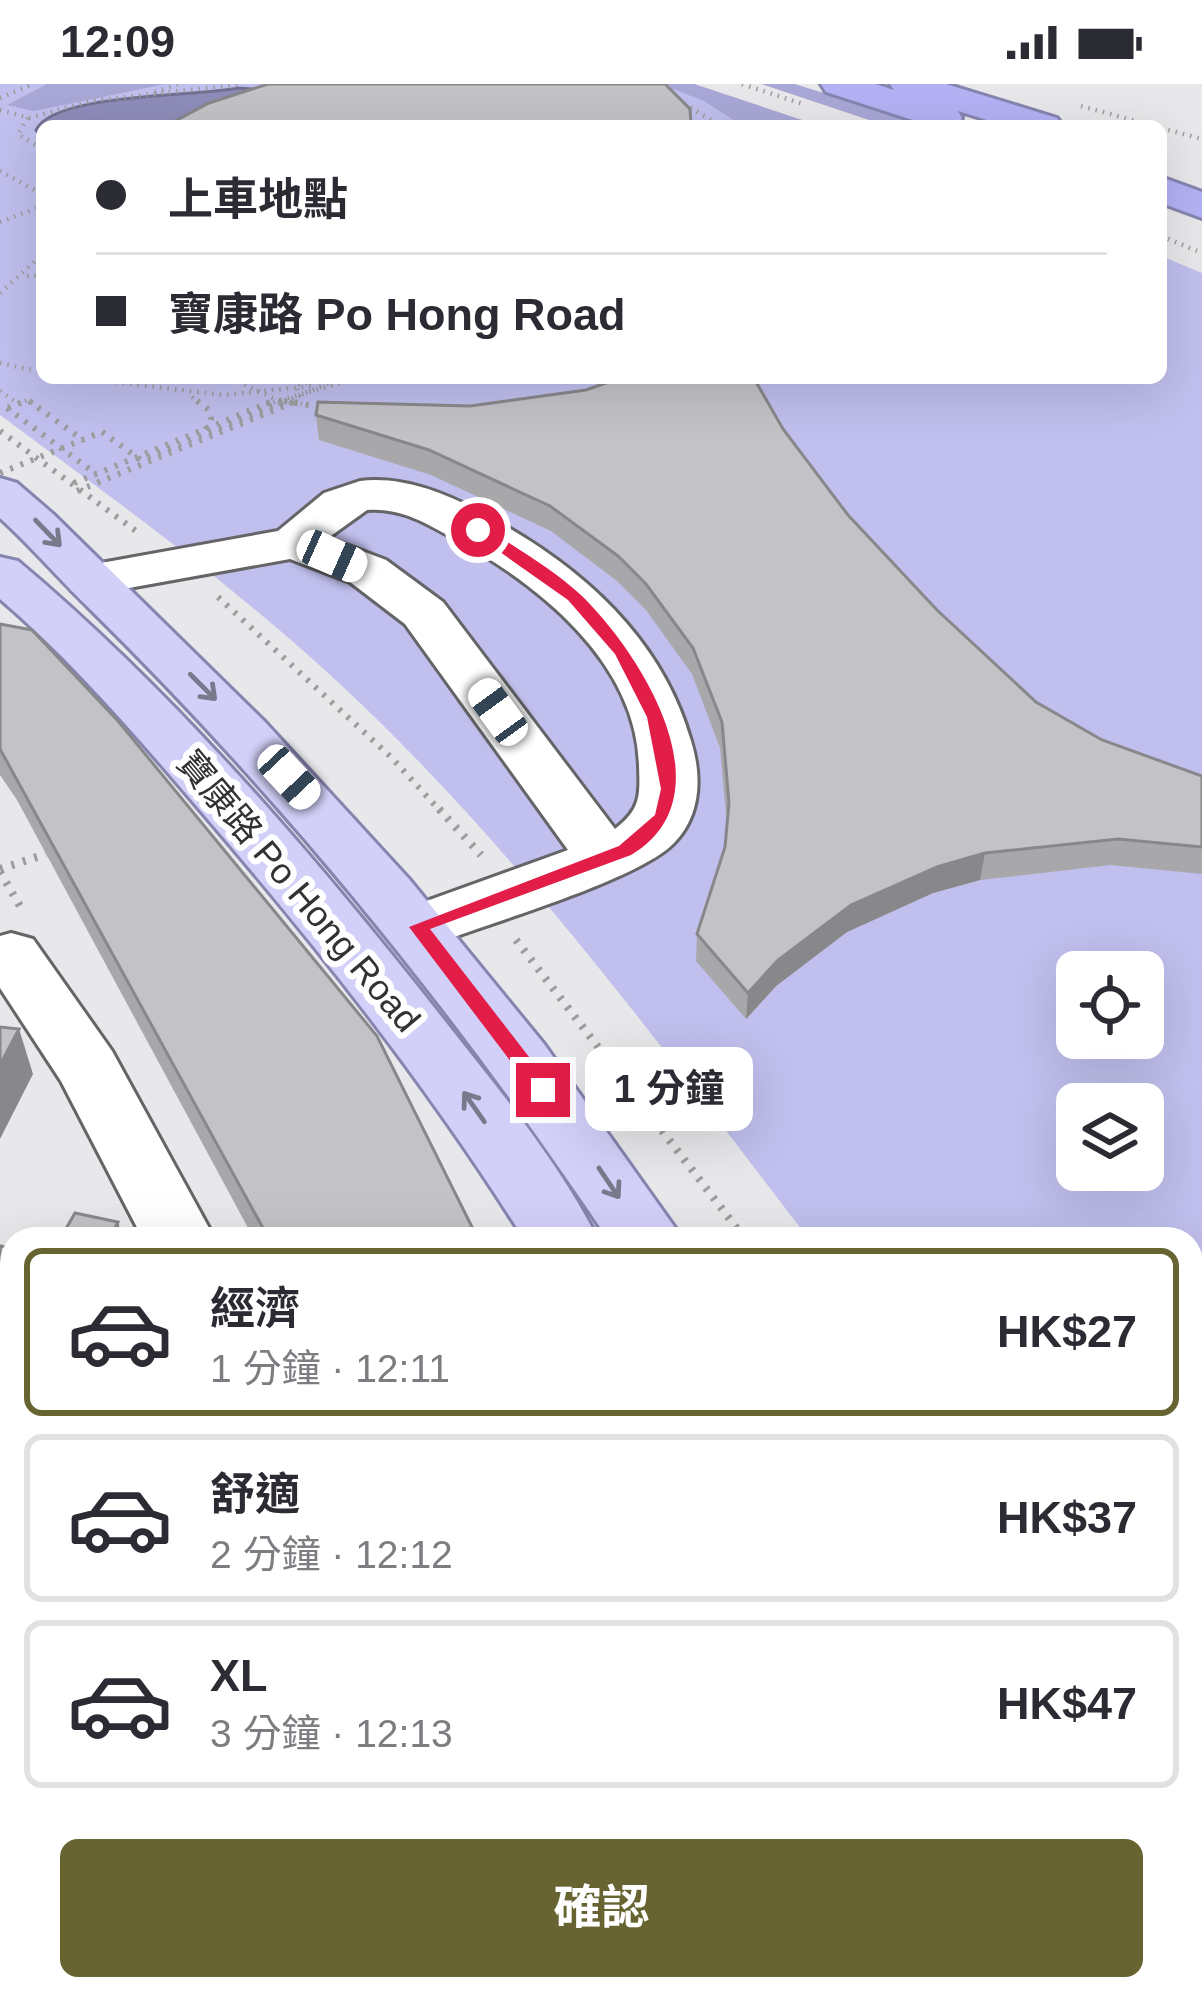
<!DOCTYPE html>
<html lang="zh-TW">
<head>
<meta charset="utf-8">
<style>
	:root { --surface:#fff; --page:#f2f2f3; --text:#2b2b33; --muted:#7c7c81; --line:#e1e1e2; --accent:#676431 }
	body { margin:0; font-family:Helvetica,"Noto Sans TC",sans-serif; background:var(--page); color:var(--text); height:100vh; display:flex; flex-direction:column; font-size:45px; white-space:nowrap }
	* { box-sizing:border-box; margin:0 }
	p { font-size:39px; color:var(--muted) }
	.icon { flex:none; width:66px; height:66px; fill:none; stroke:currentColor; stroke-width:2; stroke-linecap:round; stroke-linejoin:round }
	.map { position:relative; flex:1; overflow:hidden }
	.sheet { position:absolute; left:0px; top:1143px; width:1203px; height:774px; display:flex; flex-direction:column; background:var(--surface); border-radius:36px 36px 0 0; box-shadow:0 12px 48px #0002 }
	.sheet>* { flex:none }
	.top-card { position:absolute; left:36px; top:36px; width:1131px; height:264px; border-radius:18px; box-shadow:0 12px 48px #0002; display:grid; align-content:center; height:264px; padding:0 60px; background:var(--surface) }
	.fabs { position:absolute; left:1056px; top:867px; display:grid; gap:24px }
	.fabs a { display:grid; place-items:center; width:108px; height:108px; border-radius:18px; background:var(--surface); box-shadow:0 12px 48px #0002; font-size:60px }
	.end { position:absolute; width:54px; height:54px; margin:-27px; border:15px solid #e11d48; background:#fff; box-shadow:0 0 0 6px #fff }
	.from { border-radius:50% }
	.bubble { position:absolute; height:84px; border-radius:18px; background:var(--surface); box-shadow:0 12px 48px #0002; font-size:39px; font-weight:700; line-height:84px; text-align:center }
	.car { position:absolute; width:36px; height:72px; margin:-36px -18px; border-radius:15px; box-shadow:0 0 9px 3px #0007; background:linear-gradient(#fff 24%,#345 0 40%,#fff 0 76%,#345 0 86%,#fff 0) }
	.top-card b { display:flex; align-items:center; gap:42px; height:114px; font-size:45px }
	.top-card b+b { border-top:3px solid var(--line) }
	.top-card i { width:30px; height:30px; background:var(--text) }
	ul { padding:21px 0 0; list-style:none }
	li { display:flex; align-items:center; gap:36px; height:168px; margin:0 24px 18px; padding:0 36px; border:6px solid var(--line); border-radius:18px }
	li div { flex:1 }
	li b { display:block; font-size:45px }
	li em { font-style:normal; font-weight:700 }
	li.selected { border-color:var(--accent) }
	li>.icon { width:108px; height:108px; stroke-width:1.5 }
	.primary-button { display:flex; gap:24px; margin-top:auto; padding:24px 60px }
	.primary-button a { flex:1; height:138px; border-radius:18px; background:var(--accent); color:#fff; font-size:48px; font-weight:700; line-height:138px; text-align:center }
	.status { display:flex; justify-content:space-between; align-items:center; height:84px; padding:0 60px; background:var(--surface); direction:ltr }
	.status svg { height:33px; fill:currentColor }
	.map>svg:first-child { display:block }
	.green { fill:#c0bfed; fill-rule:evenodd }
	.forest { fill:#a9a7d6 }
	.water { fill:#8e8cb9; stroke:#727191; stroke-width:3 }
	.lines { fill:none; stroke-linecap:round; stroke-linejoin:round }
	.minor-casing { stroke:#656568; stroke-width:6 }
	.major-casing { stroke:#8685b0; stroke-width:6 }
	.highway-casing { stroke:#8685b0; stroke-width:6 }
	.path-far3 { stroke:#9d9d9f; stroke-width:4.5; stroke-dasharray:1.5 6; stroke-linecap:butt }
	.path-far2 { stroke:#9d9d9f; stroke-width:6; stroke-dasharray:3 8; stroke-linecap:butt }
	.path-far1 { stroke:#9d9d9f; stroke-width:8; stroke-dasharray:3 9; stroke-linecap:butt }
	.path { stroke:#9d9d9f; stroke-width:9; stroke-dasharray:4.5 12; stroke-linecap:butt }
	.minor { fill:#fff; fill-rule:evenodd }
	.major { fill:#d2d0f8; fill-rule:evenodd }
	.highway { fill:#b4b1f4; fill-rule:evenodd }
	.path-bridge-far1 { stroke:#9d9d9f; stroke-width:4.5; stroke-dasharray:1.5 6; stroke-linecap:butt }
	.path-bridge { stroke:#9d9d9f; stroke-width:6; stroke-dasharray:3 8; stroke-linecap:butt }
	.wall { fill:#a8a8ab }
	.shaded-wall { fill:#88888b }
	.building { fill:#c3c3c7; stroke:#88888b; stroke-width:3 }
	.oneway { stroke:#7a798c }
	.route { fill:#e11d48 }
	.labels { text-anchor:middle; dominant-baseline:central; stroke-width:12; stroke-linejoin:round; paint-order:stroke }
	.street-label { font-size:36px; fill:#323233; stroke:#fff }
</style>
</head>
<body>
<div class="status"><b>12:09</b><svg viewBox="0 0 49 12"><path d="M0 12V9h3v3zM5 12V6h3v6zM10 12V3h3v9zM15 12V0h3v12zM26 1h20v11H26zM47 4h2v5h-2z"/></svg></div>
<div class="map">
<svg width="1202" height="1917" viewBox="0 0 1202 1917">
	<rect width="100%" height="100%" fill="#e8e8eb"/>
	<!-- green -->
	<path class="green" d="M0,0H694L820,42H42V294H1161V172L1202,189V1636L1191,1620V1155H809C657,958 512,757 328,589C224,494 112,414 0,331ZM1077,888H1143V954H1077ZM1077,1020H1143V1086H1077Z"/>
	<!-- forest -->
	<g class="forest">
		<path d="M47,0H166L34,27L7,21Z"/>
		<path d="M660,0H694L820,42H743L704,17Z"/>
		<path d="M761,0H795L929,42H887Z"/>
	</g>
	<!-- water -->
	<path class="water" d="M238,4L265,6L200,42H42V54L36,46C54,9 195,13 238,4Z"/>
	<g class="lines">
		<!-- minor casing -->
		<g class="minor-casing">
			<g id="minor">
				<path d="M360,397C403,392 445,409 482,429C577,479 661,551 691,657C702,693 701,731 674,759C640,795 493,838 440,858L418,865L396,858L387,843L396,828L568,766L405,540L350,498L290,475L90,511L72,507L64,496L72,485L90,481L278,447L324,409ZM367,426C399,423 426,439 453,454C537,499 636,577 639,681C640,712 641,725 615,745L443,518L386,476L328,454Z"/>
				<path d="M11,849L33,855L112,967L215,1155H143L61,997L0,904V852Z"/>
				<path d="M12,1770V1864L0,1867V1773Z"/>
				<path d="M662,1905H761L766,1917H667Z"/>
			</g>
		</g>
		<!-- major casing -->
		<g class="major-casing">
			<g id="major">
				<path d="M0,394L17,399L53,430L265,638L409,795L544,960L683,1155H608C455,927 285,717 89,524C59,495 31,462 0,434Z"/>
				<path d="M0,473L18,477C175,609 314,771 440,931C496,1002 557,1075 598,1155H524C430,1005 321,867 206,733C141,657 76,580 0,515Z"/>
				<path d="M913,1905H1009L1014,1917H918Z"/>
				<path d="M1041,1905H1138L1143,1917H1046Z"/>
			</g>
		</g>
		<!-- highway casing -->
		<g class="highway-casing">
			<g id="highway">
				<path d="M821,0H875L894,6L890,0H946L1057,34L1063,42H1006L958,27L962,34L957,42H931L826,8Z"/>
				<path d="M1161,93L1202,108V134L1161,119Z"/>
			</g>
		</g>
		<!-- path-far3 -->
		<g class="path-far3">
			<path d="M742,0L803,20"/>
			<path d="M155,8L178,0"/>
			<path d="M671,12L721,42"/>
			<path d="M0,14L33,0"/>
			<path d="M1081,22L1154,42"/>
			<path d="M0,26L29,34L91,17L241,0"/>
			<path d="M28,34L18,50L42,65"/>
			<path d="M1161,44L1202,55"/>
			<path d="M0,87L42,110"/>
			<path d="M0,138L42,122"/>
			<path d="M1161,152L1202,169"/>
			<path d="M27,192L42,191"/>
			<path d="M0,209L42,171"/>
			<path d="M0,279L42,288"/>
			<path d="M231,294L277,316L302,320"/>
			<path d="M0,307L17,319"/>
			<path d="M18,320L28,316L34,320"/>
			<path d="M266,320L359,294"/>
			<path d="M289,320L301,315L296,301L326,294"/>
		</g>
		<!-- path-far2 -->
		<g class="path-far2">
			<path d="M29,317L83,356"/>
			<path d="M284,317L326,324"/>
			<path d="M7,324L96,390"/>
			<path d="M8,324L25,317"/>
			<path d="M0,347L136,447"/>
			<path d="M74,399L273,317"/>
			<path d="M77,407L296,317"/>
			<path d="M218,513L392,674L441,728"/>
		</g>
		<!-- path-far1 -->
		<g class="path-far1">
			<path d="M439,725L481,771"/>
			<path d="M0,785L46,770"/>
			<path d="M0,788L21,824"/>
			<path d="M516,856L745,1155"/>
		</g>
		<!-- path -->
		<g class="path">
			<path d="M1191,1693L1202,1710"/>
			<path d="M1191,1879L1202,1897"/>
			<path d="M73,1917L105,1905"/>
		</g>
		<!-- minor -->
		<use href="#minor" class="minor"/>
		<!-- major -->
		<use href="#major" class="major"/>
		<!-- highway -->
		<use href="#highway" class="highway"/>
		<!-- path-bridge-far1 -->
		<g class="path-bridge-far1">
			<path d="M78,294L224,311L312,302"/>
			<path d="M192,313L201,320"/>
			<path d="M278,320L342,294"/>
		</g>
		<!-- path-bridge -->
		<g class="path-bridge">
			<path d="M197,317L209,326L211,335L205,347"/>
			<path d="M0,389L102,348L141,376L285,317"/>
		</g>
	</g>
	<!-- wall -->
	<g class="wall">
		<path d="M761,294L758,302L783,345L848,431L937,526L1036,618L1102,656L1202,692V790L1111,781L980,796L933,809L847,848L776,902L746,935L696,877L697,850L725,763L727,741L720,664L692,590L646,526L617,497L551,447L431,391L319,356L316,331L470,322Z"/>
		<path d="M0,540L478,1155H254L17,716L0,691Z"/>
		<path d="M0,1162L12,1164V1395L0,1392Z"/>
		<path d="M0,1517L12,1519V1615L0,1613Z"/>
		<path d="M12,1619V1717L0,1697V1645Z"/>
	</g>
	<!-- shaded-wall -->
	<g class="shaded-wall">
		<path d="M985,769L980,796L933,809L847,848L776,902L746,935L748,909L778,876L851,821L937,783Z"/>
		<path d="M19,945L33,990L0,1055V981Z"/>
		<path d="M118,1138L123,1155H109Z"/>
	</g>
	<!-- building -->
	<g class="building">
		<path d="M268,0H665L690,25L691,42H166L209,19Z"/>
		<path d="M620,294H755V296L783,345L848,431L937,526L1036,618L1102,656L1202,692V763L1118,755L985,769L937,783L851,821L778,876L748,909L697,850L725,763L729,719L722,638L693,564L646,500L618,472L550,422L429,366L316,331L318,318L470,322L586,306Z"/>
		<path d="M0,540L32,546L118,637L377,952L478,1155H269L0,665Z"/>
		<path d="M0,943L19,945L0,981Z"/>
		<path d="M75,1129L118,1138L109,1155H60Z"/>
		<path d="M0,1162L12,1164L11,1350L0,1347Z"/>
		<path d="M0,1517L12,1519V1575L0,1572Z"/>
		<path d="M12,1619V1679L0,1677V1645Z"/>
		<path d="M407,1905H443L453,1910L455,1905H658L684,1917H400Z"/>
	</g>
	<!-- one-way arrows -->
	<defs><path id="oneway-shaft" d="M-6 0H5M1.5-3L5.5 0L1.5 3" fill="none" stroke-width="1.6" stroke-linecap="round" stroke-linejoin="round" transform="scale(3)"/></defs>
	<g class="oneway">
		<use href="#oneway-shaft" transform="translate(48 449) rotate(46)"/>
		<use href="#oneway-shaft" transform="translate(203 603) rotate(45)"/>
		<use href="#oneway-shaft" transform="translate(474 1023) rotate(-125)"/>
		<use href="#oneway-shaft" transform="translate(609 1099) rotate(56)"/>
	</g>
	<!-- route -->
	<path class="route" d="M473,442H484C515,464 554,485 582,512C641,570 731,711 631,771L430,845L550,1000V1011H536L409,843L619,762L655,731L661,705L647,633L615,570L568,516L473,449Z"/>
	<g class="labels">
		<!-- street labels -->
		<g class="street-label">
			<text transform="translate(299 807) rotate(50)">寶康路 Po Hong Road</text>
		</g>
	</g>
</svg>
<div class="fabs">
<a><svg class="icon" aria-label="locate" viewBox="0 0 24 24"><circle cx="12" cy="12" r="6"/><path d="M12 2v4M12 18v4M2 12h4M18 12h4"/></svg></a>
<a><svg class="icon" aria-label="layers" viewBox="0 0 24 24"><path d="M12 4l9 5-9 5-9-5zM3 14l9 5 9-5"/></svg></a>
</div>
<i class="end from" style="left:478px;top:446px"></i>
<i class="end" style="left:543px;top:1006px"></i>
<div class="bubble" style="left:585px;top:963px;width:168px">1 分鐘</div>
<i class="car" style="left:332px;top:472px;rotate:114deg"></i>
<i class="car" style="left:498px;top:628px;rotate:324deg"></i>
<i class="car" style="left:289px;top:693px;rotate:137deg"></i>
<div class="top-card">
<b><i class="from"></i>上車地點</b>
<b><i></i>寶康路 Po Hong Road</b>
</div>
<section class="sheet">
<ul>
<li class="selected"><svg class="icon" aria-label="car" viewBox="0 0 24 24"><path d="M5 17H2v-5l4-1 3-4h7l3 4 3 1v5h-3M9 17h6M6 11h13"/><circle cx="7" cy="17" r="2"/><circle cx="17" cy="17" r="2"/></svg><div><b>經濟</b><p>1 分鐘 · 12:11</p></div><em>HK$27</em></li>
<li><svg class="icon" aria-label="car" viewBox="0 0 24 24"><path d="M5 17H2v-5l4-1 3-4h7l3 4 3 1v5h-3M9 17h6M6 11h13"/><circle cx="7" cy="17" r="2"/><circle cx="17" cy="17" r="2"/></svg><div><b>舒適</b><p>2 分鐘 · 12:12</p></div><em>HK$37</em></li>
<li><svg class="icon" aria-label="car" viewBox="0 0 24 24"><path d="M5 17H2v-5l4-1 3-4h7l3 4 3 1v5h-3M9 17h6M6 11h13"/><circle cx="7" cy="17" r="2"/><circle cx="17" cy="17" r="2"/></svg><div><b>XL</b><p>3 分鐘 · 12:13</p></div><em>HK$47</em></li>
</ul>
<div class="primary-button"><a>確認</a></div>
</section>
</div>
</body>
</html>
